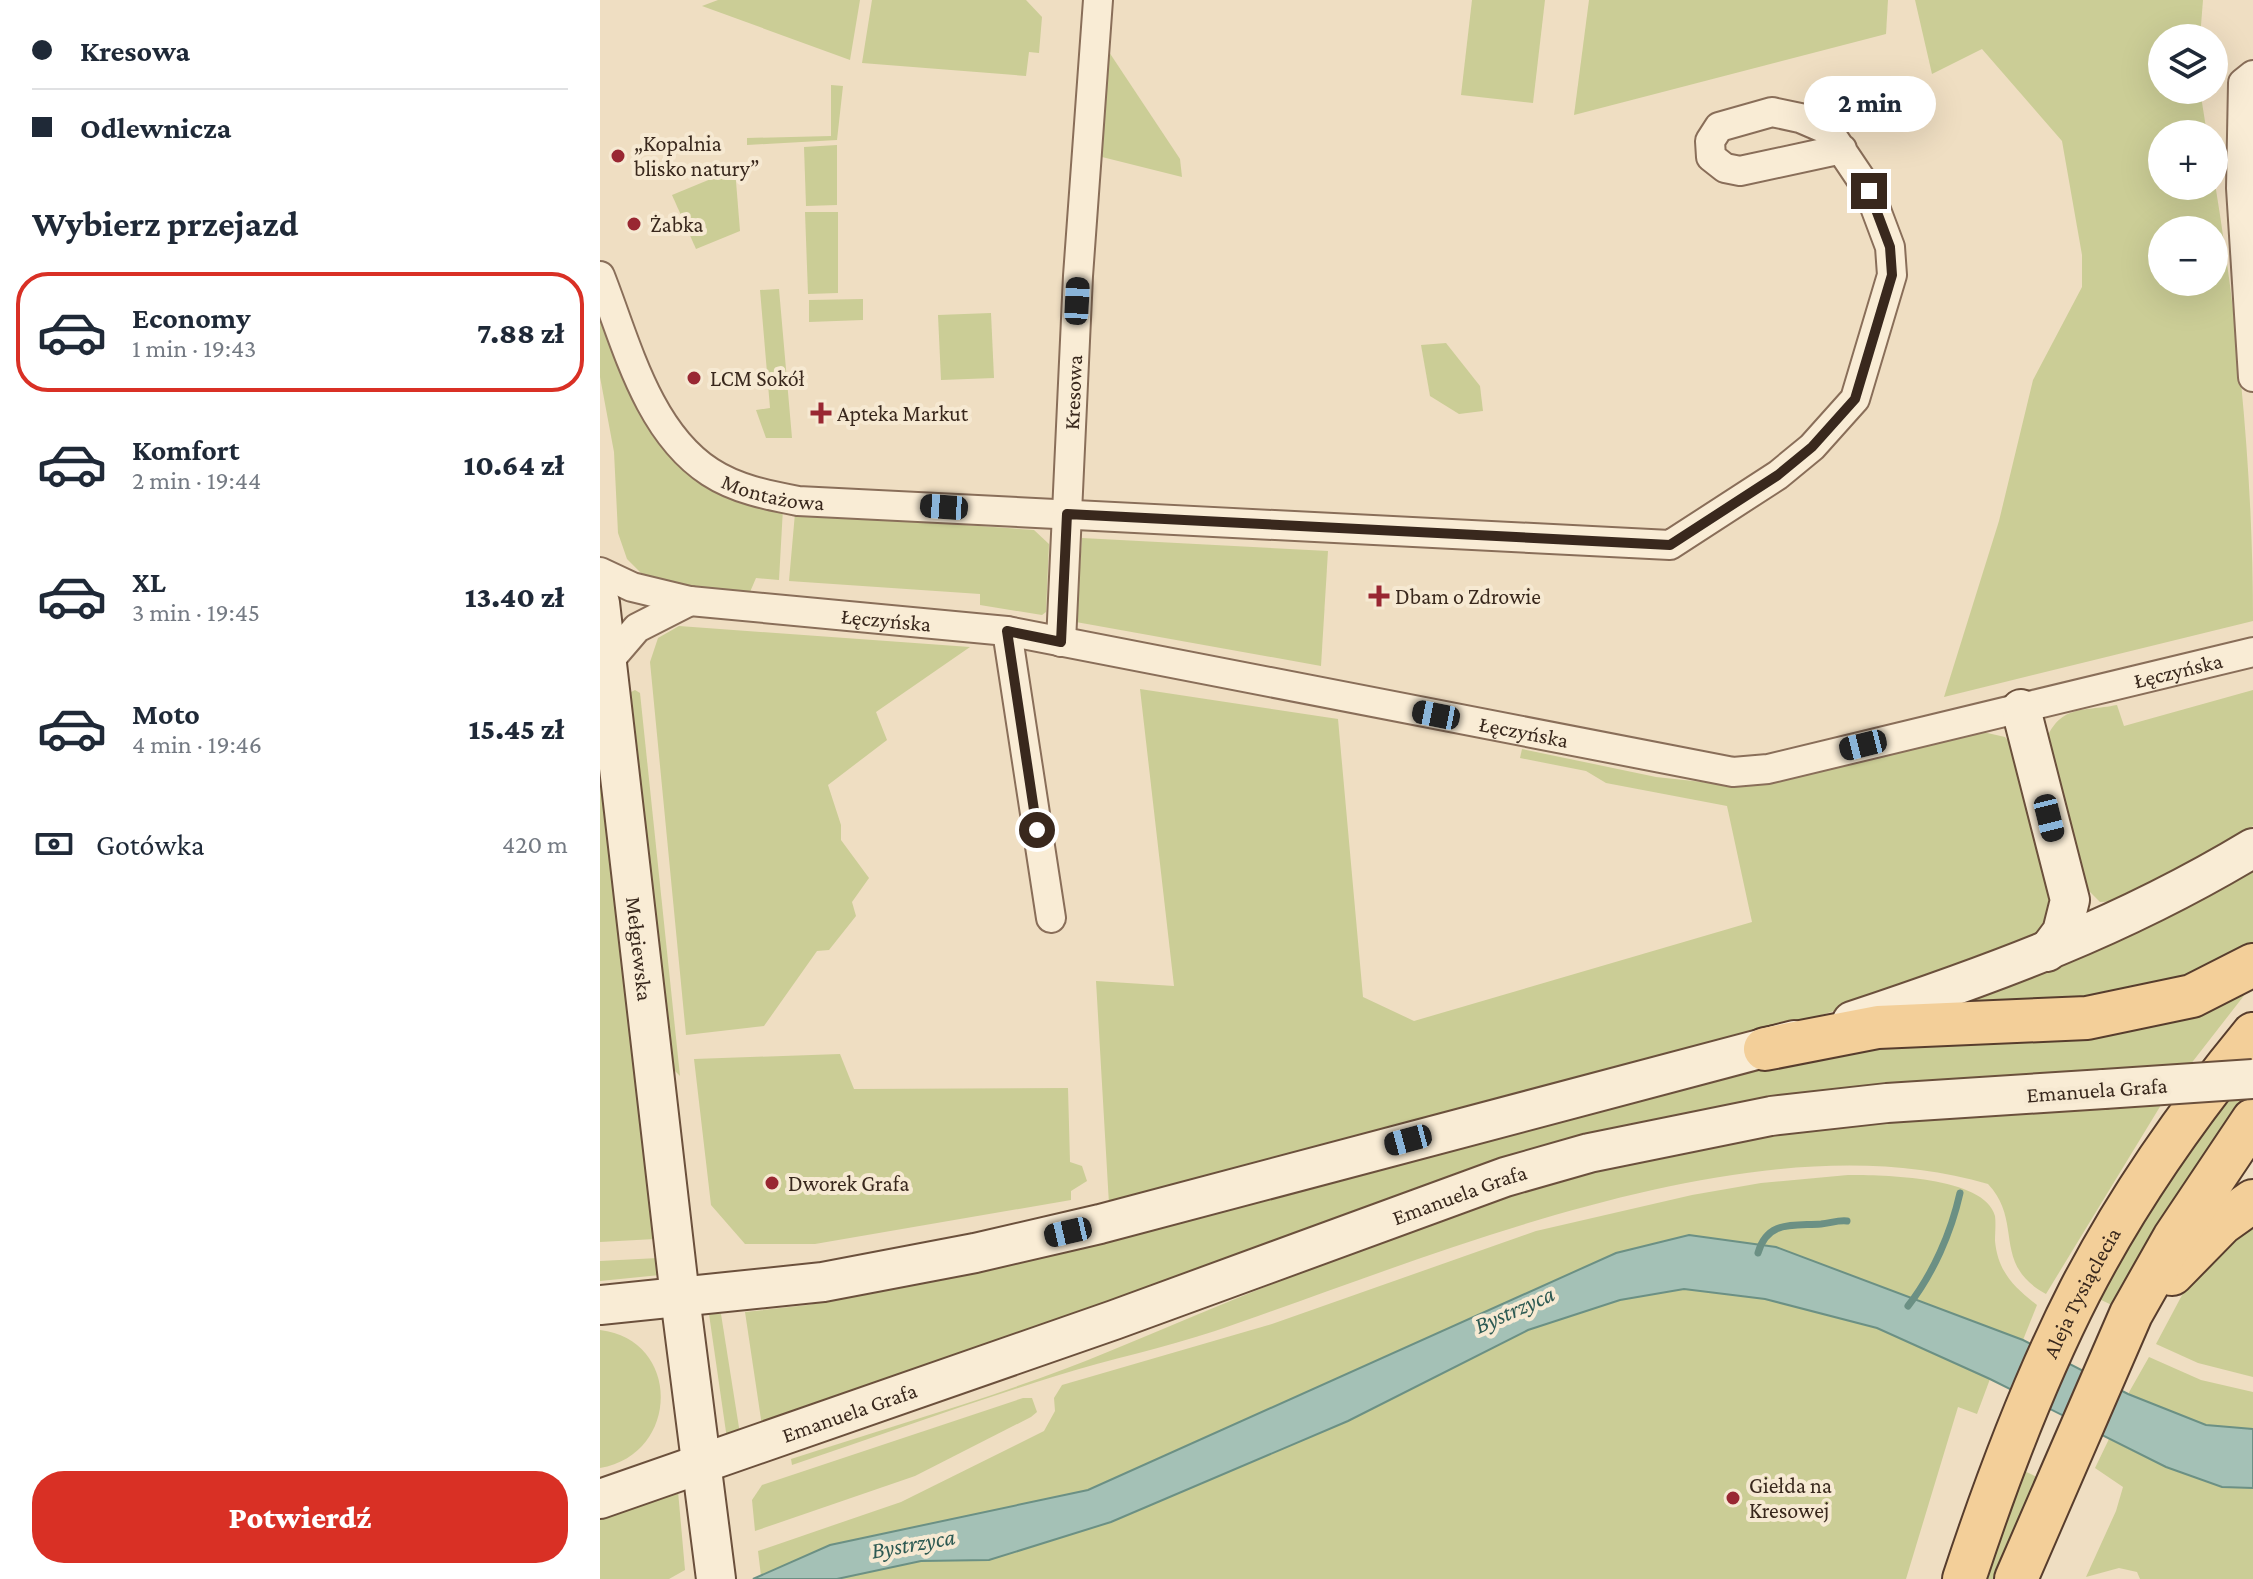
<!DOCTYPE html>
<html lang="pl">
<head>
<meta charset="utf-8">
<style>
	:root { --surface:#fff; --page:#f6f6f7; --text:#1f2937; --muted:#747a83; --line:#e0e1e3; --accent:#d93025 }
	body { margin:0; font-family:"Crimson Pro",serif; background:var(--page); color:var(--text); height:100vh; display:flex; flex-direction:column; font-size:30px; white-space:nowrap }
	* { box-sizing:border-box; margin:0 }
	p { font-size:26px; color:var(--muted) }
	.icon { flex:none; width:44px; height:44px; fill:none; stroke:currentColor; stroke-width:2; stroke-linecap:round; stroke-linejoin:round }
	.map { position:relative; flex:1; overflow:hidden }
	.drawer { display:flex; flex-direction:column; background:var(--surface); width:600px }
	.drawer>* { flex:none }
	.banner { display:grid; align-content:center; height:176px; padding:0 32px; background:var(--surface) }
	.fabs { position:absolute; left:1548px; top:24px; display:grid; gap:16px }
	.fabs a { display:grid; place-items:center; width:80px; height:80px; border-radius:50%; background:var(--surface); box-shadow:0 8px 32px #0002; font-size:40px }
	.end { position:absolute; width:36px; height:36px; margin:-18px; border:10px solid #39281d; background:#fff; box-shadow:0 0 0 4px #fff }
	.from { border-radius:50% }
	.bubble { position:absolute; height:56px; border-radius:28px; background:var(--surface); box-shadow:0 8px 32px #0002; font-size:26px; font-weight:800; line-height:56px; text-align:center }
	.car { position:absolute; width:24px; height:48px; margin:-24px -12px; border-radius:10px; box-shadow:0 0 6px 2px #0007; background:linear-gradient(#222 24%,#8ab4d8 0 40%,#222 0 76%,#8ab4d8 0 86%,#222 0) }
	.banner b { display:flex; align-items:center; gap:28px; height:76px; font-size:30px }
	.banner b+b { border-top:2px solid var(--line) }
	.banner i { width:20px; height:20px; background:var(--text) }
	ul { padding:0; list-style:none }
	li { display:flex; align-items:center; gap:24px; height:120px; margin:0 16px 12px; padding:0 16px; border:4px solid transparent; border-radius:32px }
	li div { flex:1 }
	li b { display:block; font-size:30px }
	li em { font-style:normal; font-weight:800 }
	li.on { border-color:var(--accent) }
	li>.icon { width:72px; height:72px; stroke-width:1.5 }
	h2 { padding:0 32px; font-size:36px; line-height:96px }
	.pay { display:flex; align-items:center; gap:20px; height:88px; padding:0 32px; font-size:30px }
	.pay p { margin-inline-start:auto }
	.button { display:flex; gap:16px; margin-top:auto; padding:16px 32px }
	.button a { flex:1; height:92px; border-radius:32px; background:var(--accent); color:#fff; font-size:32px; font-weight:800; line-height:92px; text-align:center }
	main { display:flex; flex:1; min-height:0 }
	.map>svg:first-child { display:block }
	.green { fill:#cbcd96; fill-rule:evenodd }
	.water { fill:#a4c1b6; stroke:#6b9084; stroke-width:2 }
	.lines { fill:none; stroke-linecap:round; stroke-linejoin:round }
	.stream { stroke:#6b9084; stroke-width:7 }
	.street-casing { stroke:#896e59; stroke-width:32 }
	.secondary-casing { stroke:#6b503c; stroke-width:42 }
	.primary-casing { stroke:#573d2d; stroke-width:46 }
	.street { stroke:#f9ecd5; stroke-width:28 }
	.secondary { stroke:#f9ecd5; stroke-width:38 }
	.primary { stroke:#f3cf99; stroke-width:42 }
	.secondary-bridge-casing { stroke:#6b503c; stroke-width:42; stroke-linecap:butt }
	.secondary-bridge { stroke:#f9ecd5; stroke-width:38 }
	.route { stroke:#39281d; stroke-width:10 }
	.poi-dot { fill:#992732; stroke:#f6e9d2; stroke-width:3 }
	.labels { text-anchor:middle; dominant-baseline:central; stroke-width:8; stroke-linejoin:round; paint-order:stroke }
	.poi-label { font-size:22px; fill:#39281d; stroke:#f6e9d2; text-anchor:start }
	.street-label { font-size:22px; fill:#39281d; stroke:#f6e9d2 }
	.water-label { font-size:24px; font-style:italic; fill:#2c5952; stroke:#f6e9d2 }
</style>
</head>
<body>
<main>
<section class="drawer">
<div class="banner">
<b><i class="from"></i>Kresowa</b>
<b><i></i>Odlewnicza</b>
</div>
<h2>Wybierz przejazd</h2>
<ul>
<li class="on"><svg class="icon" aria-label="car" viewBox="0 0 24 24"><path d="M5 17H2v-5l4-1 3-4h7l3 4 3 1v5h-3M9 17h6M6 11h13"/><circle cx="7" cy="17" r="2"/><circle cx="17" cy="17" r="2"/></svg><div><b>Economy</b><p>1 min · 19:43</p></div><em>7.88 zł</em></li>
<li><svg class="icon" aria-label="car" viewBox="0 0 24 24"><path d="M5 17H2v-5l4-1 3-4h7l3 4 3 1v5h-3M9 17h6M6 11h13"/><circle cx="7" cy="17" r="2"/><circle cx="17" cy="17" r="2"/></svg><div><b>Komfort</b><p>2 min · 19:44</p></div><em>10.64 zł</em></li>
<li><svg class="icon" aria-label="car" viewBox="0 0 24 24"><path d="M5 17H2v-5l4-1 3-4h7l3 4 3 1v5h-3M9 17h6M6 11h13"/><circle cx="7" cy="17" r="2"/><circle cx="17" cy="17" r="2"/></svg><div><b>XL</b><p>3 min · 19:45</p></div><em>13.40 zł</em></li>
<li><svg class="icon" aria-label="car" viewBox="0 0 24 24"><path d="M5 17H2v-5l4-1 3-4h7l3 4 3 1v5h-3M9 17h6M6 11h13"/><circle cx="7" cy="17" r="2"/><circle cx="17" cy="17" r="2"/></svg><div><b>Moto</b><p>4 min · 19:46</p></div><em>15.45 zł</em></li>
</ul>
<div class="pay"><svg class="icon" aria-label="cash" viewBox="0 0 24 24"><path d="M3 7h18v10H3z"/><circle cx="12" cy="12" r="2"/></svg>Gotówka<p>420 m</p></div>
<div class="button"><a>Potwierdź</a></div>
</section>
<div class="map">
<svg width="1653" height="1579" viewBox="0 0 1653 1579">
	<rect width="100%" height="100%" fill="#efdec2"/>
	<!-- green -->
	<g class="green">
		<path d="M118,0H260L250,60L102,6Z"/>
		<path d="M272,0H426L442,17L439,53L429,52L426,76L262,63Z"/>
		<path d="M872,0H945L933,103L861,95Z"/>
		<path d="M989,0H1288L1286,34L974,115Z"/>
		<path d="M1315,0H1603L1600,38H1562V90H1600L1607,134H1562V186H1614V177C1638,324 1653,471 1653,621L1344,697L1399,521L1433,380L1482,287V255L1462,141L1382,49L1332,74ZM1562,230H1614V282H1562Z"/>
		<path d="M507,49L580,159L582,177L498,156Z"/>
		<path d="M231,85L243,86L237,140L147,145V138L231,136Z"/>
		<path d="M237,145V205L206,206L204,147Z"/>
		<path d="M135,169L140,231L96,249L72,195Z"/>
		<path d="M205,212H238V293L208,294Z"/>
		<path d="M179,289L192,438H166L156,410L170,408L160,290Z"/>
		<path d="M263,299V320L209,322V300Z"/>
		<path d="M0,307L115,491L141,500L183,508L179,580L156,578L150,592L81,589L41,573L27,559L18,533L14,452L0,377Z"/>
		<path d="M391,313L394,378L341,380L338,315Z"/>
		<path d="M846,343L880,386L883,411L859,414L830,396L821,345Z"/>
		<path d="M195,513L434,530L449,544L446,612L442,615L380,605V594L189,581Z"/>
		<path d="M482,538L728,551L721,666L476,622Z"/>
		<path d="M79,626L370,647L276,712L287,740L228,785L241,825V840L269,878L252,902L256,916L229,950L217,951L164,1026L86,1035L50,662L58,638Z"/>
		<path d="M540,689L738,719L763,997L814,1021L1152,922L1127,806L1006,783L986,771L920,758L922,749L1056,777L1121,784H1160L1383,732L1405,737L1419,753L1457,895L1448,931L1320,984L1161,1034L509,1204L496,981L574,986Z"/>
		<path d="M35,690L40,693L80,1076L73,1069L31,692Z"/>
		<path d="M1653,690V826L1525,901L1500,902L1478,880L1444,744C1460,704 1480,712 1517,705L1524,726Z"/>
		<path d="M0,773L55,1239L0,1242Z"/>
		<path d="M1653,865V955L1570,990L1351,1009L1463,963Z"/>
		<path d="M1653,984L1590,1065L1240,1092L162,1426L145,1312L208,1305L417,1262L1160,1068Z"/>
		<path d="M240,1054L254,1089L468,1088L470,1162L482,1166L487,1181L471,1191V1200L215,1244H145L111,1205L94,1059Z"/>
		<path d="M1647,1095L1516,1307L1497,1298L1542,1218L1621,1098Z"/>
		<path d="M1561,1105L1446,1294C1391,1264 1424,1222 1388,1184C1155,1115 836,1256 615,1331C564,1348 510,1359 459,1375C369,1403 281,1435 192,1465L191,1459C297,1424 407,1394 510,1351C680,1280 849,1208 1028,1163C1199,1120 1386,1116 1561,1105Z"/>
		<path d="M1248,1175C1281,1175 1385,1176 1395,1216C1396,1224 1395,1233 1395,1241C1398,1272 1414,1287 1437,1305L1423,1340L1176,1247L1089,1235L1016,1253L488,1490L230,1545L161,1576L158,1551L301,1502L444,1431L455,1411L454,1398L462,1385L672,1324L936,1231L1092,1195L1161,1183Z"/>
		<path d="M1653,1226V1377L1598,1363L1556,1344L1597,1267Z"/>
		<path d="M58,1258L60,1275L0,1281V1261Z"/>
		<path d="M1084,1289L1165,1299L1277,1328L1390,1379L1377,1414L1358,1407L1306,1579H237L321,1561L389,1560L511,1522L748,1421L927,1330L1020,1300Z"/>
		<path d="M109,1314H121L140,1434L127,1439Z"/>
		<path d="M0,1330C81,1339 81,1454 0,1468Z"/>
		<path d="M1549,1357L1601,1380L1653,1392V1429L1606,1425L1528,1394Z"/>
		<path d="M423,1398H432L437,1412L431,1417L315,1476L155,1531L152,1500L162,1485Z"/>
		<path d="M1509,1439C1555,1462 1601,1487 1653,1488V1579H1540L1537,1572L1519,1568L1486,1577L1516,1511L1523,1487L1495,1468Z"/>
		<path d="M1420,1469L1437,1477L1400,1579H1378Z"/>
		<path d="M78,1491L85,1570L69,1579H0V1518Z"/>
	</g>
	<!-- water -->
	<path class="water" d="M1089,1235L1176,1247L1423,1340L1528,1394L1606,1425L1653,1429V1488L1622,1487L1566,1467L1390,1379L1277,1328L1165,1299L1084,1289L1020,1300L928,1330L748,1421L511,1522L389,1560L321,1561L237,1579H153L230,1545L488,1490L1016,1253Z"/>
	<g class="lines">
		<!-- stream -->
		<g class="stream">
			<path d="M1158,1253C1167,1220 1193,1226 1221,1224C1231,1223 1238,1220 1247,1221"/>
			<path d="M1308,1306C1333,1274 1351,1233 1360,1193"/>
		</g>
		<!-- street casing -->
		<g class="street-casing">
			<g id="street">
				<path d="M1653,75L1643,83L1641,188L1653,377"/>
				<path id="s1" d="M0,276C26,342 47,431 110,472C136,489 167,495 198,501L1070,545L1178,475L1212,447L1255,399L1292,275L1290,247L1269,191L1228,130L1200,118L1172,112L1119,127L1110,141L1111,157L1125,168L1140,171L1242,149"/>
				<path id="s2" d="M0,572L32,587L90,601L407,631L1133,772L1168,769L1653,652"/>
				<path d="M407,631L451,918"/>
				<path id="s3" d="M461,642L478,276L498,0"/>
				<path d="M7,663L37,628L90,601"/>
			</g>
		</g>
		<!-- secondary casing -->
		<g class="secondary-casing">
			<g id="secondary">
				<path id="s4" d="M0,603L80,1297L116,1579"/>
				<path d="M1421,709L1470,900L1462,932L1447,952"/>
				<path d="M1252,1021C1396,973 1522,927 1653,848"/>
				<path d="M0,1305L223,1282L375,1253L500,1224L1194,1040"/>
				<path id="s5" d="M0,1499L514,1320L905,1177L989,1153L1171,1116L1287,1103L1504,1089"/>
			</g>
		</g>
		<!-- primary casing -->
		<g class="primary-casing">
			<g id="primary">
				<path d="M1165,1049L1278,1027L1487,1018L1592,996L1653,965"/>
				<path d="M1572,1274L1622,1223L1653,1201"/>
				<path id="s6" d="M1364,1579C1396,1482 1433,1383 1480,1291C1527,1200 1588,1113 1653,1034"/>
				<path d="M1416,1579L1531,1314L1574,1238L1653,1120"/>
			</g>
		</g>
		<!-- street -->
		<use href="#street" class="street"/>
		<!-- secondary -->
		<use href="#secondary" class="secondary"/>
		<!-- primary -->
		<use href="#primary" class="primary"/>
		<!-- secondary-bridge casing -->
		<g class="secondary-bridge-casing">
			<path id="secondary-bridge" d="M1504,1089L1653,1079"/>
		</g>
		<!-- secondary-bridge -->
		<use href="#secondary-bridge" class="secondary-bridge"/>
	</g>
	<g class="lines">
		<!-- route -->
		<path class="route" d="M437,830L407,631L461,642L467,514L1070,545L1178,475L1212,447L1255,399L1292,275L1290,247L1269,191"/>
	</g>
	<!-- markers -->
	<g class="poi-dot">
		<circle cx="18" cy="156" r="8"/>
		<circle cx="34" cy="224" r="8"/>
		<circle cx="94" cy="378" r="8"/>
		<path d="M217 401h8v8h8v8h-8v8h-8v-8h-8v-8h8z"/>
		<path d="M775 584h8v8h8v8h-8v8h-8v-8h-8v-8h8z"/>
		<circle cx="172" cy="1183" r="8"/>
		<circle cx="1133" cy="1498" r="8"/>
	</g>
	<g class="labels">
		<!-- poi labels -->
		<g class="poi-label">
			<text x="34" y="143">„Kopalnia<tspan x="34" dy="25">blisko natury”</tspan></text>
			<text x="50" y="224">Żabka</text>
			<text x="110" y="378">LCM Sokół</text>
			<text x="237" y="413">Apteka Markut</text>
			<text x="795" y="596">Dbam o Zdrowie</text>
			<text x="188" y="1183">Dworek Grafa</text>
			<text x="1149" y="1485">Giełda na<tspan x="1149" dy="25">Kresowej</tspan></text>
		</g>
		<!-- street labels -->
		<g class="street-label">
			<text stroke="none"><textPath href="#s3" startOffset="250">Kresowa</textPath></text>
			<text stroke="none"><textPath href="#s1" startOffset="296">Montażowa</textPath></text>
			<text stroke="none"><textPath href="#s2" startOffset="292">Łęczyńska</textPath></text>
			<text stroke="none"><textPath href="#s2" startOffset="1610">Łęczyńska</textPath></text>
			<text stroke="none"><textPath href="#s2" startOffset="940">Łęczyńska</textPath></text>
			<text stroke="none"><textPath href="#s4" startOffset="348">Mełgiewska</textPath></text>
			<text transform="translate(1497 1090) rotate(-4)">Emanuela Grafa</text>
			<text stroke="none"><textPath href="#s5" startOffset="912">Emanuela Grafa</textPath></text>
			<text stroke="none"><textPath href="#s6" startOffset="310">Aleja Tysiąclecia</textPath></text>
			<text stroke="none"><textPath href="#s5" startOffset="264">Emanuela Grafa</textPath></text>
		</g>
		<!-- water labels -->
		<g class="water-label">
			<text transform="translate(914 1309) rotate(-24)">Bystrzyca</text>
			<text transform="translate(313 1543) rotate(-10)">Bystrzyca</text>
		</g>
	</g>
</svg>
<div class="fabs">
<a><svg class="icon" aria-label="layers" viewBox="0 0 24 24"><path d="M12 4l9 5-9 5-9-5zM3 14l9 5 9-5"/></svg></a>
<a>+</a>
<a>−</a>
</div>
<i class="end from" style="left:437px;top:830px"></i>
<i class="end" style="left:1269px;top:191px"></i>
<div class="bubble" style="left:1204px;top:76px;width:132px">2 min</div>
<i class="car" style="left:477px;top:301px;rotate:3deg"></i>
<i class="car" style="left:344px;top:507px;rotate:274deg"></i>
<i class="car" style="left:836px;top:715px;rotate:281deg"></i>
<i class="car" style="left:1263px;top:745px;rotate:256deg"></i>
<i class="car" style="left:1449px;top:818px;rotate:166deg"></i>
<i class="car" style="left:808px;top:1140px;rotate:255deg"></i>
<i class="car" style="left:468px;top:1232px;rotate:257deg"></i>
</div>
</main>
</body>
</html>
